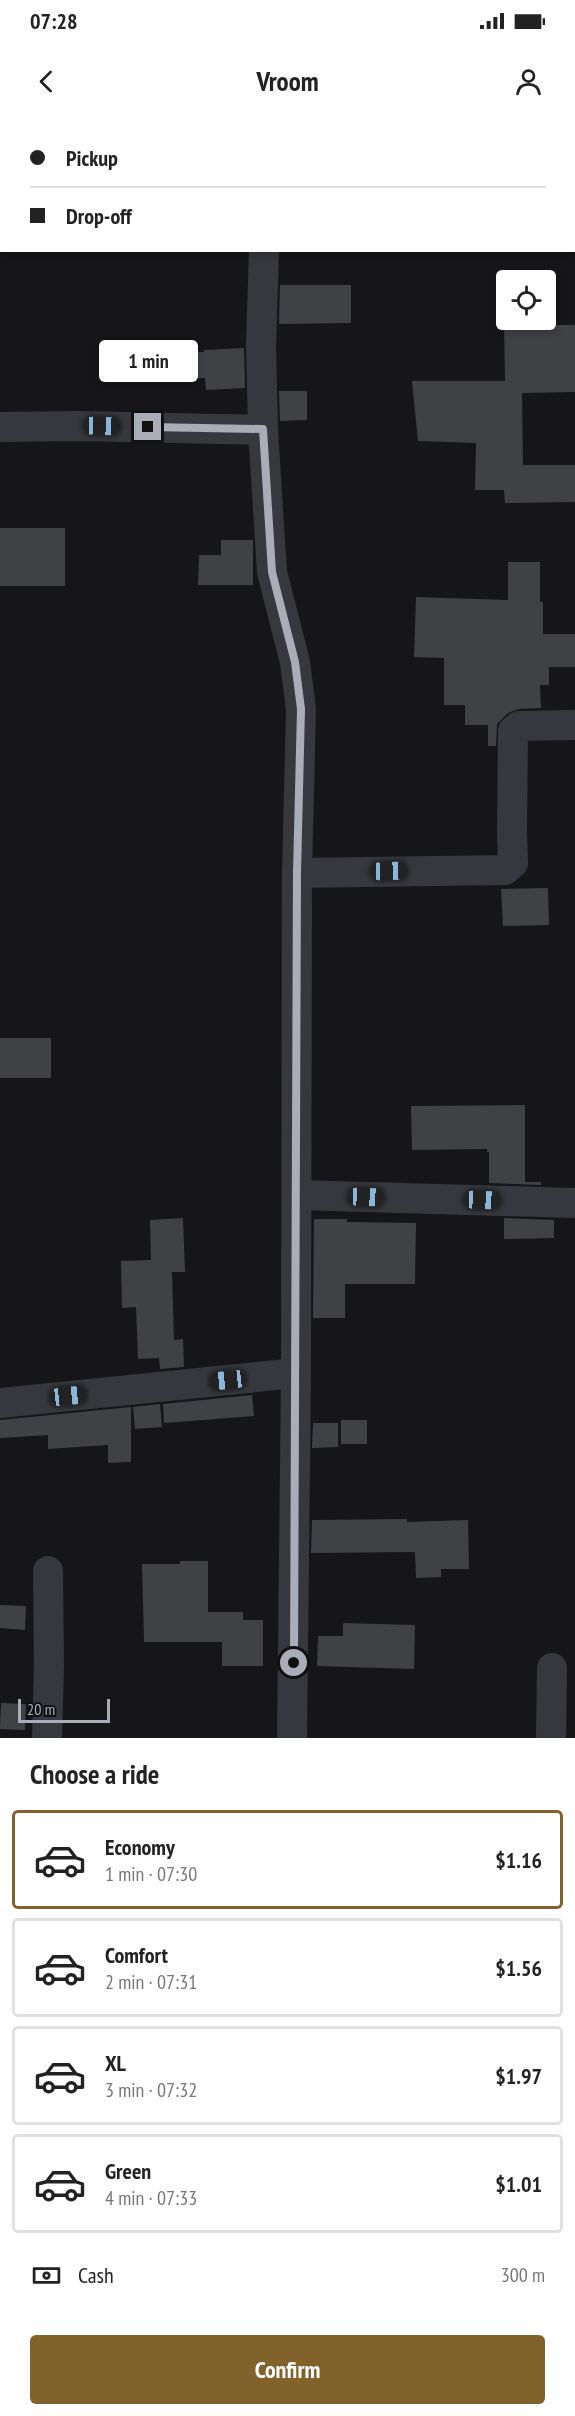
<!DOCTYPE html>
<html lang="en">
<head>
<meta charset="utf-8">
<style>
	:root { --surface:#fff; --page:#f2f2f2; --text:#222; --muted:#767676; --line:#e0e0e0; --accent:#80622a }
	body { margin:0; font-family:"PT Sans Narrow",sans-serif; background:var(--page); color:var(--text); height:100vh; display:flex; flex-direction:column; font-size:22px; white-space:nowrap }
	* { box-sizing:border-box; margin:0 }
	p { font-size:20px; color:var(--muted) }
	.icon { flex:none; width:33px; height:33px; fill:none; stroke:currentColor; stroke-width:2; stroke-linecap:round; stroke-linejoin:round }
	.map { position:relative; height:1618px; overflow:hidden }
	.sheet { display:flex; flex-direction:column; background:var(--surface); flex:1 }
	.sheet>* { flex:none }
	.top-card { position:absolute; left:0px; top:0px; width:576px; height:132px; box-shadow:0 3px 9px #0003; display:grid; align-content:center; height:132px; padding:0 30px; background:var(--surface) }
	.buttons { position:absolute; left:496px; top:150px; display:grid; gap:12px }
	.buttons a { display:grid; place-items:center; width:60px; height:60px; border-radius:6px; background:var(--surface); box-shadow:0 3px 9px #0003; font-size:30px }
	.scale { position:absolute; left:18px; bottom:15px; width:92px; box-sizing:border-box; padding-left:6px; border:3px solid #a8adb8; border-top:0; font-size:16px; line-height:21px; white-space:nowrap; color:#a8adb8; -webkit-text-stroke:4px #111113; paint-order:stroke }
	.end { position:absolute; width:27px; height:27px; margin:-14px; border:8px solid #a8adb8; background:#111; box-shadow:0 0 0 3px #111 }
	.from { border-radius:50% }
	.bubble { position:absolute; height:42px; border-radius:6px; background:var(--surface); box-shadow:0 3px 9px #0003; font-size:20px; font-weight:700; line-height:42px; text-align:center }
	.car { position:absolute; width:18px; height:36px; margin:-18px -9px; border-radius:8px; box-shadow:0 0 4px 2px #0007; background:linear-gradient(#222 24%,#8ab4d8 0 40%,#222 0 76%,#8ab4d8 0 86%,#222 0) }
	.top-card b { display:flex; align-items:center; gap:21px; height:57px; font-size:22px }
	.top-card b+b { border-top:2px solid var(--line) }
	.top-card i { width:15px; height:15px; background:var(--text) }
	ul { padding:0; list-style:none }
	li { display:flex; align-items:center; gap:18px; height:99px; margin:0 12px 9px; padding:0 18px; border:3px solid var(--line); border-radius:6px }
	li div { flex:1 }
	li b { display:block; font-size:22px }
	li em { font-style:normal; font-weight:700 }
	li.on { border-color:var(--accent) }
	li>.icon { width:54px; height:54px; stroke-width:1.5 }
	h2 { padding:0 30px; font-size:27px; line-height:72px }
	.pay { display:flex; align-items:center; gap:15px; height:66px; padding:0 30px; font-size:22px }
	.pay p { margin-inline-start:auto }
	.button { display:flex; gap:12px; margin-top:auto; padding:12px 30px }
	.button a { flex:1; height:69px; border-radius:6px; background:var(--accent); color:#fff; font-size:24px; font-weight:700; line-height:69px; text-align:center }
	.status { display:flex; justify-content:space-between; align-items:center; height:42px; padding:0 30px; background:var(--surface); direction:ltr }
	.status svg { height:16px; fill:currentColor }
	header { display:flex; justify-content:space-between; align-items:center; height:78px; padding:0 30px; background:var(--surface); font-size:27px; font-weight:700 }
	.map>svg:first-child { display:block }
	.building { fill:#404145 }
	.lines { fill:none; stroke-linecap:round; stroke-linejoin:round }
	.street { stroke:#37383d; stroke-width:30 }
	.route { stroke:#a8adb8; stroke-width:8 }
</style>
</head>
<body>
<div class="status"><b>07:28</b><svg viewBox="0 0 49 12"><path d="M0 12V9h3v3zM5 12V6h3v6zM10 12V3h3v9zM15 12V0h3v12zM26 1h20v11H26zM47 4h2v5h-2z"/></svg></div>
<header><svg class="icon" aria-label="back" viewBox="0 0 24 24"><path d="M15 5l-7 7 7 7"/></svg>Vroom<svg class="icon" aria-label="person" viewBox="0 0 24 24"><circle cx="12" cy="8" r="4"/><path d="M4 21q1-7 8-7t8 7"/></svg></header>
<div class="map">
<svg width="575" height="1618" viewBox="0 0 575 1618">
	<rect width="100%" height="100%" fill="#161618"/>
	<!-- building -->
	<g class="building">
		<path d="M280,165H351V203L279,204Z"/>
		<path d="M504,200H536V205H575V272L522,273L523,345H575V382L505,383L504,370H475L476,323L418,321L412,261H505Z"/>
		<path d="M244,228L245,268L206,270L205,258L116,259V233L204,232V230Z"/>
		<path d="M279,271H307V300L280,301Z"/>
		<rect x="0" y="408" width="65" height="58"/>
		<path d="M221,420H253V465H198L199,435H221Z"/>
		<path d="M508,442H540V482H543V514H575V547H549V565H540L541,588L519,589L508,593L497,604L496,626H488V605H465V585H444V538L414,537L416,477L508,480Z"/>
		<path d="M548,768L549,805L503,806L501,769Z"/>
		<rect x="0" y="918" width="51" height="40"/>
		<path d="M525,985V1062H541V1065L489,1063V1032H487V1029L412,1030L411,986Z"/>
		<path d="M183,1098L185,1152H172L174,1220L183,1219L184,1247L160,1249L159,1238L138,1239L136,1187L122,1188L121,1141L151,1140L150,1100Z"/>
		<path d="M504,1098L554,1100V1118L504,1119Z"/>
		<path d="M314,1099H347V1102L416,1103L415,1164H345V1198H313Z"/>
		<path d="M252,1275L254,1296L164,1303L163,1284Z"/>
		<path d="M160,1284L162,1307L135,1309L133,1287Z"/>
		<path d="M131,1287V1342L108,1343V1325L48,1329V1315L0,1318V1300Z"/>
		<rect x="341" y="1300" width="26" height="24"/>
		<path d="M313,1303H338V1327L312,1328Z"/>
		<path d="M407,1399V1402L468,1400L469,1449H441V1457L416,1458L415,1432L311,1433L312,1400Z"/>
		<path d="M180,1441H208V1492H243V1500H263V1546H222V1522H144L142,1444H180Z"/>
		<path d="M0,1485L26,1486L25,1510L0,1508Z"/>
		<path d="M343,1503L415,1505L414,1549L317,1546L318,1516H343Z"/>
		<path d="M1,1583L26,1584L25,1610L0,1609Z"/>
	</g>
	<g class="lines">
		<!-- street -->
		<g class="street">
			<path d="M268,2L269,0"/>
			<path d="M264,130L261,226L263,310L272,452L295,542L301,589L297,753L296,1253L292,1618"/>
			<path d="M0,307L79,306L263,310"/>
			<path d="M297,753L505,750L513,743L512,714L513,611L519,606L575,605"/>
			<path d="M297,1075L575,1083"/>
			<path d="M0,1283L296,1253"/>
			<path d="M47,1618L49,1545L48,1451"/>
			<path d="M551,1618L552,1548"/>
		</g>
	</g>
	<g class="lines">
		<!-- route -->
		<path class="route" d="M148,307L263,309L272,452L295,542L301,589L297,753L294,1543"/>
	</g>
</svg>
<div class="buttons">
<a><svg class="icon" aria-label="locate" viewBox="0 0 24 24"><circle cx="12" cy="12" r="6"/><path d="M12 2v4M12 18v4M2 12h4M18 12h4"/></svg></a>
</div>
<div class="scale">20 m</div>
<i class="end from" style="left:294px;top:1543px"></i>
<i class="end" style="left:148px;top:307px"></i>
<div class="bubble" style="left:99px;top:220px;width:99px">1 min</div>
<i class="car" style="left:102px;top:306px;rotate:91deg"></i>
<i class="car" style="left:389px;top:751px;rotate:89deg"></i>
<i class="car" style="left:366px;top:1077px;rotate:92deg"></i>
<i class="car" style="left:482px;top:1080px;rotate:92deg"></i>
<i class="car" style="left:228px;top:1260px;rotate:264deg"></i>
<i class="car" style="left:68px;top:1276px;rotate:84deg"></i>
<div class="top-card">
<b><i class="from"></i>Pickup</b>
<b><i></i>Drop-off</b>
</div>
</div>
<section class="sheet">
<h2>Choose a ride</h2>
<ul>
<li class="on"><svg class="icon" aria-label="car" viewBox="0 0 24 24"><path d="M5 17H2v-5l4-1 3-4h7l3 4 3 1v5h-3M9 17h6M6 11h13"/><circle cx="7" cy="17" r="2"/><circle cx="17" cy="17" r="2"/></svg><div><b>Economy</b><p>1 min · 07:30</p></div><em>$1.16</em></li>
<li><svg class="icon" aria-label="car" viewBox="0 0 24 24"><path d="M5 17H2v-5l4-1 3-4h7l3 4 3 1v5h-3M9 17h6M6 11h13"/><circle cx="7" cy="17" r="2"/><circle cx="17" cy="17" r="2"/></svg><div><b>Comfort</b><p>2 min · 07:31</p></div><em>$1.56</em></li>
<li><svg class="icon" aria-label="car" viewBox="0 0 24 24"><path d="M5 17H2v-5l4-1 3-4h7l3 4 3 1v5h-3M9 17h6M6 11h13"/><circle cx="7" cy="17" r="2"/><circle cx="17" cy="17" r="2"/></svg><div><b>XL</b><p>3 min · 07:32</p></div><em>$1.97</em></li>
<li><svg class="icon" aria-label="car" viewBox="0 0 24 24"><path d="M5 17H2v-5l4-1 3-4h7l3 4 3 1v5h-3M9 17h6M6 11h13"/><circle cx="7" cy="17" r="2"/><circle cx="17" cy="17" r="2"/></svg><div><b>Green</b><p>4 min · 07:33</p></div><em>$1.01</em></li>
</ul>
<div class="pay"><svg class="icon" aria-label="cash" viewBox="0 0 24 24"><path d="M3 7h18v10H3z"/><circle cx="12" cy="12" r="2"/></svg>Cash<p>300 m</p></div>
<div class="button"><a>Confirm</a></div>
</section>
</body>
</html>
